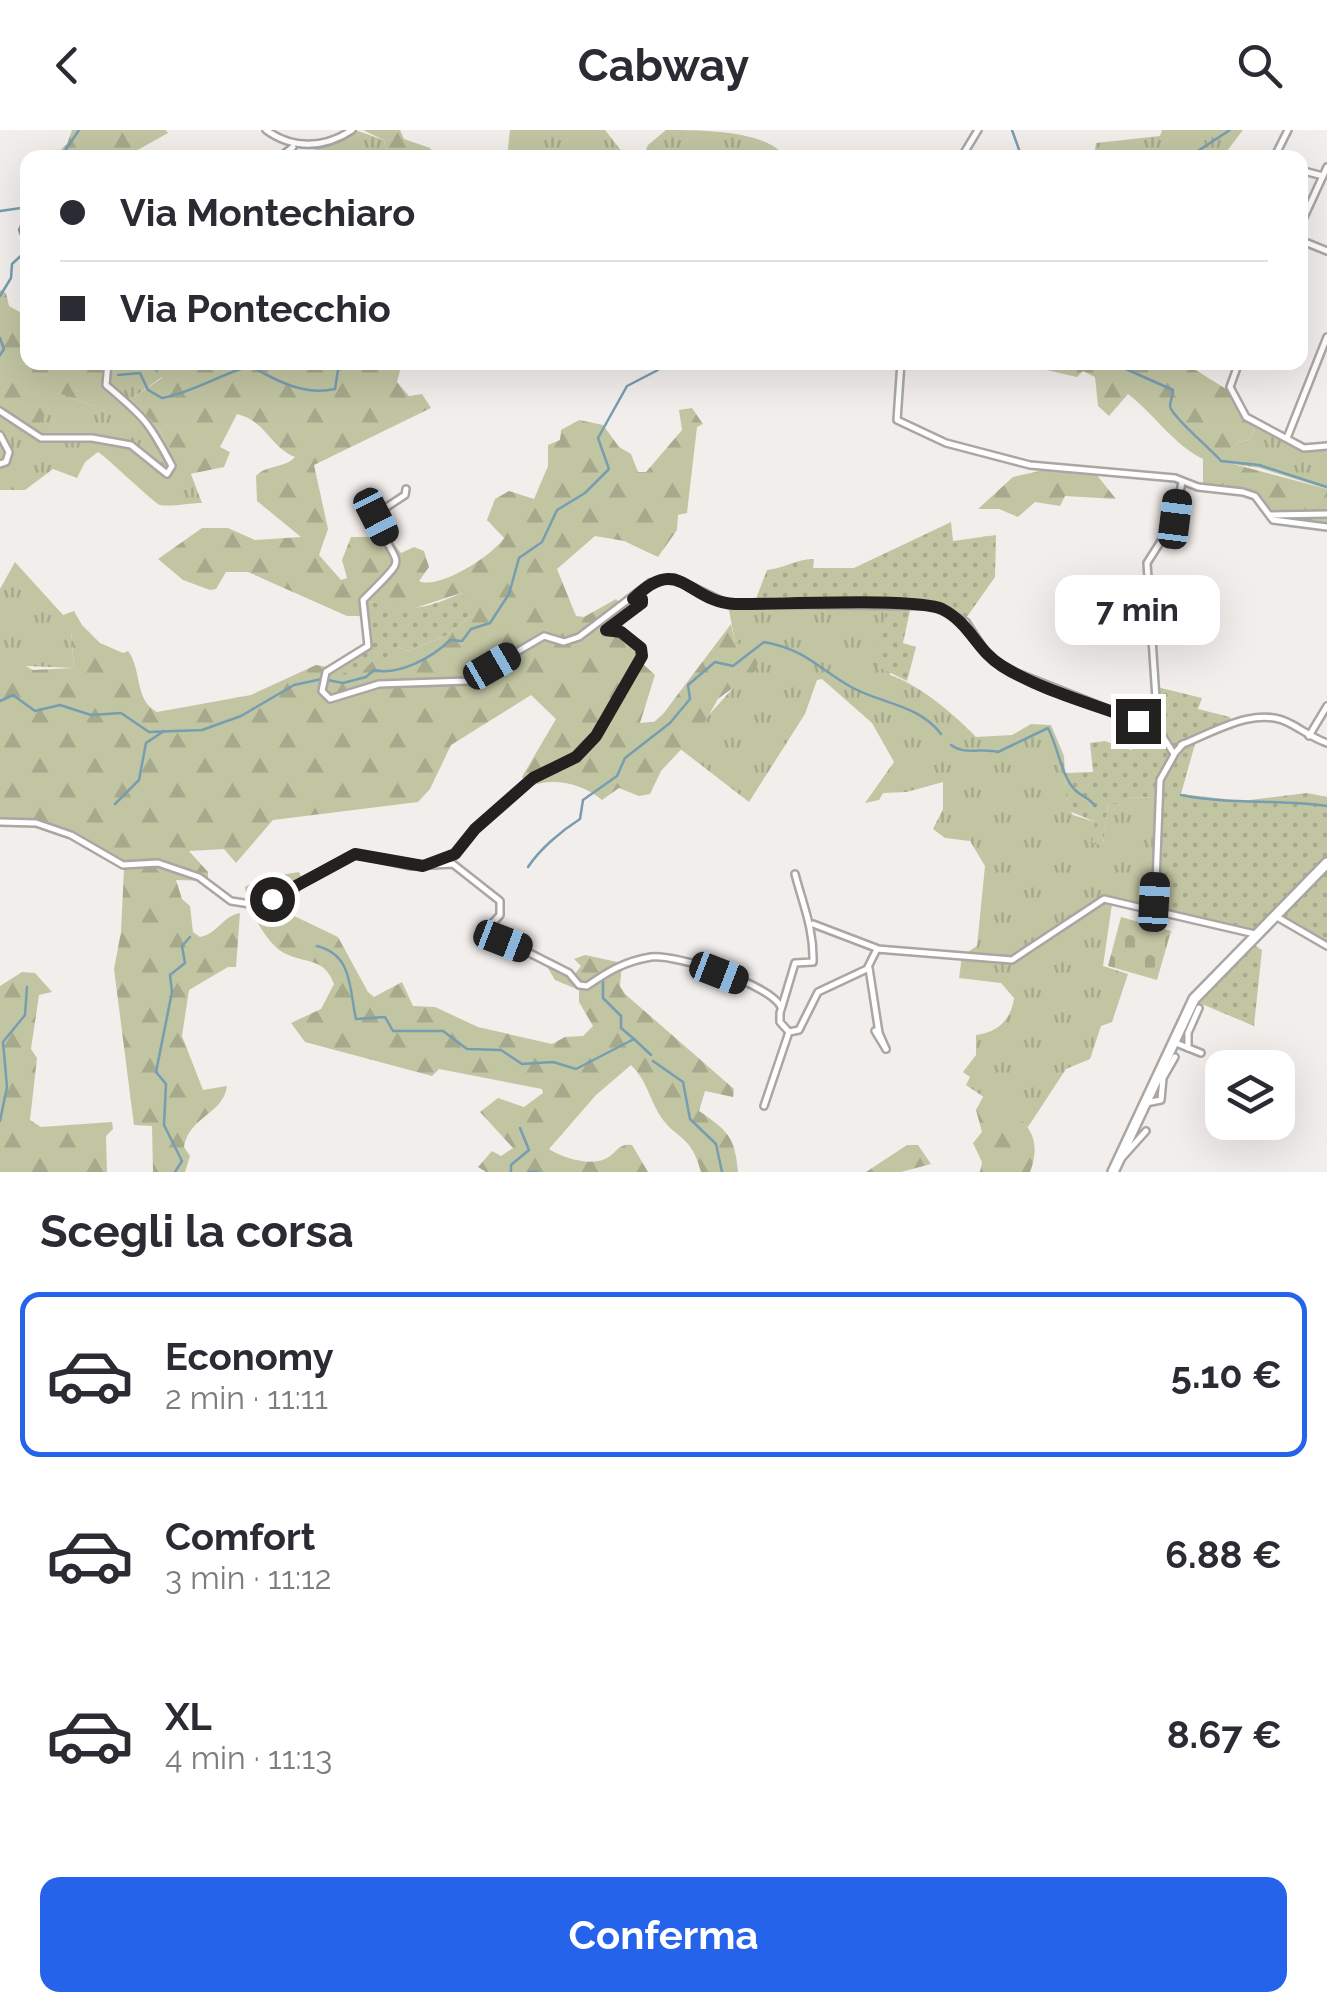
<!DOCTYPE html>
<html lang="it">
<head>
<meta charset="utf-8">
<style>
	:root { --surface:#fff; --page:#f7f7f7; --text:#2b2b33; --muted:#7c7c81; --line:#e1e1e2; --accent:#2563eb }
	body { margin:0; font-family:Raleway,sans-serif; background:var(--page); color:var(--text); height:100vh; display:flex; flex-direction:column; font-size:38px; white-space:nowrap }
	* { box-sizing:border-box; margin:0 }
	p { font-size:32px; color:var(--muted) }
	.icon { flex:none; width:55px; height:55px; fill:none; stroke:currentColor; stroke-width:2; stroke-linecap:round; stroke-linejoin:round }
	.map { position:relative; height:1042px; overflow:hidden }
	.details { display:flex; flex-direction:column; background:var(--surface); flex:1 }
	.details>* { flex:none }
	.hud { position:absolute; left:20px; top:20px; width:1288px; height:220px; border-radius:20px; box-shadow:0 10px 40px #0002; display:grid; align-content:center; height:220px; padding:0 40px; background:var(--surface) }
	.fabs { position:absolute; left:1205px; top:920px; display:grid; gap:20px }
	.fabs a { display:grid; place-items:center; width:90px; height:90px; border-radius:20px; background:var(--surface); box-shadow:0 10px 40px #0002; font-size:50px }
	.end { position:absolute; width:45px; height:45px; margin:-22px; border:12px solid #222120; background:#fff; box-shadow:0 0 0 5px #fff }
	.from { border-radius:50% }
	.bubble { position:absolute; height:70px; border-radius:20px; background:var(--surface); box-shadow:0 10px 40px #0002; font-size:32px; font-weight:700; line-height:70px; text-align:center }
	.car { position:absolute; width:30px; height:60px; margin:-30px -15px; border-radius:12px; box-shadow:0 0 8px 2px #0007; background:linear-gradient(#222 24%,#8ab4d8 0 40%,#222 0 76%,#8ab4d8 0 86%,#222 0) }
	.hud b { display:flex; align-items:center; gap:35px; height:95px; font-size:38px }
	.hud b+b { border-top:2px solid var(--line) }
	.hud i { width:25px; height:25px; background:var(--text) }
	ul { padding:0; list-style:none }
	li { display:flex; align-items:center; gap:30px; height:165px; margin:0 20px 15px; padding:0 20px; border:5px solid transparent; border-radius:20px }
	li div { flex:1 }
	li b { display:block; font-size:38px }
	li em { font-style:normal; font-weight:700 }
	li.selected { border-color:var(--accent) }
	li>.icon { width:90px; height:90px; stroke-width:1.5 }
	h2 { padding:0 40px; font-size:45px; line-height:120px }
	.action { display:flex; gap:20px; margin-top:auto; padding:20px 40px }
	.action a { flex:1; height:115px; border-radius:20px; background:var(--accent); color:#fff; font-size:40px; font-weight:700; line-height:115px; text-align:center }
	header { display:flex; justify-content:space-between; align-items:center; height:130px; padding:0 40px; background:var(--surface); font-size:45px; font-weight:700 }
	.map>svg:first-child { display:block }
	.grass { fill:url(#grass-tufts) }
	.forest { fill:url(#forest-firs) }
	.cemetery { fill:url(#cemetery-stones) }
	.park { fill:url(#park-dots) }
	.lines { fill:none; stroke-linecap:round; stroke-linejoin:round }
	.stream { stroke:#779db1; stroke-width:2.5 }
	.minor-casing { stroke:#a9a6a4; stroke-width:10 }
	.secondary-casing { stroke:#a9a6a4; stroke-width:14 }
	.minor { stroke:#fff; stroke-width:5 }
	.secondary { stroke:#fff; stroke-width:9 }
	.route { stroke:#222120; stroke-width:12 }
</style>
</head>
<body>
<header><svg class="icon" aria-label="back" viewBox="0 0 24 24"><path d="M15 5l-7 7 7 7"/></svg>Cabway<svg class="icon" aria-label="search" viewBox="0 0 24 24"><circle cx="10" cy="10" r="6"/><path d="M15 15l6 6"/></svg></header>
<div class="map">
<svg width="1327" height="1042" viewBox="0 0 1327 1042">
	<defs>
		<pattern id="grass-tufts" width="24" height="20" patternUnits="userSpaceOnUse" patternTransform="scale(2.5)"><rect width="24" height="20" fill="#c2c5a2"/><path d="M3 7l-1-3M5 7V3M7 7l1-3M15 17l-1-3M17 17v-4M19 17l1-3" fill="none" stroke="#a6a98b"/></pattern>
		<pattern id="forest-firs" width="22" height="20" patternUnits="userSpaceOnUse" patternTransform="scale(2.5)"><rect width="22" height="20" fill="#c2c5a2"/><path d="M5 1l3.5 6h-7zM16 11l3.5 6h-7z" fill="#a6a98b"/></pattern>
		<pattern id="cemetery-stones" width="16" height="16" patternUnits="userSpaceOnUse" patternTransform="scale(2.5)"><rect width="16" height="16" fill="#c2c5a2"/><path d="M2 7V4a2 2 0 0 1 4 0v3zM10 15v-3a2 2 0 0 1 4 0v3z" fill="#a6a98b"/></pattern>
		<pattern id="park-dots" width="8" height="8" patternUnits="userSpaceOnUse" patternTransform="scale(2.5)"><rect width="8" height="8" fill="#c2c5a2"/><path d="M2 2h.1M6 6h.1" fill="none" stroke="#a6a98b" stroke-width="1.8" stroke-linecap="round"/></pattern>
	</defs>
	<rect width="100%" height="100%" fill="#f2eeec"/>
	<!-- grass -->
	<g class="grass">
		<path d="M355,0L384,10L387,27H322L312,16Z"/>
		<path d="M510,0H605L626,27H507Z"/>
		<path d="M666,0C699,0 768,0 785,27H643L648,15Z"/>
		<path d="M1162,0H1243L1227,21L1213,27H1081L1094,26L1096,13L1160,6Z"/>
		<path d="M105,233H145L162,247L131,269L160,300L174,339L191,344L202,373C189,373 172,377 160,375C154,373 111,331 98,322L85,332L77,348L53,339L25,360H0V280L9,282L26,300L58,263L93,276Z"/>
		<path d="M1256,296L1306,319L1327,316V359L1260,338L1232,334L1237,312L1249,310Z"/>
		<path d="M15,432L63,485L74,481L82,495L71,502L74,538L0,535V459Z"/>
		<path d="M728,475L887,477L890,545C920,555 954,584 976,607L1012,605L1031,594L1051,595L1064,626L1067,675L1073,685L1095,692L1103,715L1108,674L1125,668L1158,667L1157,777L1113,767L1103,836L1128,844L1112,892L1101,896L1090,929L1066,939L1028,997L966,955L970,947L963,942L976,925V905C998,902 1011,890 1014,868L1001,853L959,848L962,826L977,816L985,736L970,711L945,708L933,699L943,679V652L907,662L883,663L879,670L865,673L894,632L872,593L822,549L817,550L805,584L749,672L679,618L734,557L735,512Z"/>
	</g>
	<!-- forest -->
	<g class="forest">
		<path d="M72,0H166L168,3L125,27H53L67,14Z"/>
		<path d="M363,0H400L404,9L430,18L437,27H387L384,10Z"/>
		<path d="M0,160L6,163L9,176L27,186L28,232L105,233L102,246L106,255L93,276L58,263L37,298L26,300L9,282L0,280Z"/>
		<path d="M145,232H287L322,240L325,233H402L397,252L409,266L422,264L431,278L314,335L328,399L319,425L341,450L347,448L342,430L351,407H369L375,400L383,401L401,423L414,417L424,421L429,437L419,451C439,460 492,426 504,408L487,390L495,369L509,361L534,369L548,336V315L560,310L561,300L579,290L603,295L619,317L631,324L638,342H646L682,300L679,280L692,278L703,294L697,297L687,383L678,385L677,400L658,427L624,411L595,406L557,439L576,486L584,487L616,469L628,482L623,496L646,516L643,534L655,545L640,593L654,592L663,584L731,494L735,512L750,518L758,533L749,555L734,557L718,569L702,597L661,641L650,664L639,666L619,658L602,670C584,654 552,646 529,657L522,647L556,589L531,565L451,615L430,659L418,672L273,690L236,733L224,719L189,721L208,742V751L176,750L182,769L190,776L193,802L200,807C217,804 223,786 240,783L236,837H228L189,860L182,906L203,960L227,956C223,985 189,986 184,1017L190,1026L185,1042H153L152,996L134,995L114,839L121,802L124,739C78,712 55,696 0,692V535L18,532L33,540L74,538L71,501L82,495L100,513L123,523L128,521C142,539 134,570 157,582L251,565L316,535L361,543L371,532L389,527L397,517L409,521L447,505L471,486L461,463L406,481L363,470L362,486H347L248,442H226L216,459L210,460L183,450L158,429L202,398H228L255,410L301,407L257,371L256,346C267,334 284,339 295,327C270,317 266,291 237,284L220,317L230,322L224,337L185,345L174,339L160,300L131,269L162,248Z"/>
		<path d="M1016,233H1192L1194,239L1231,262L1241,284L1256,296L1249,310L1237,312L1233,334L1327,359V393L1267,388L1250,364L1203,357V329C1174,315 1155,285 1128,264L1109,286L1098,276L1095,247L1083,241L1077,247Z"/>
		<path d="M1053,338L1096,344L1116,369L1065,366L1060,376L1035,372L1018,387L999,379H978L1013,347Z"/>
		<path d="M299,742L304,753L290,784L338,807L368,862L374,867L402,852L413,876L435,877L478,897L552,914L565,907L583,906L593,896L579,872V860L555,850L546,835L549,830L575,844L581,836L574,829L585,825L622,833L620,856L625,864L734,959L733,967L705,961L699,981C729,1001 735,1008 738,1042H701C691,1003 674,1009 659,984C649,967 646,949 631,935L596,965L549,1019C563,1028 589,1036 605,1029C617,1024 617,1013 632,1015L648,1042H486L478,1037L492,1021L501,1026L513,1018L480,982L498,968L524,977L543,963L542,959L439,939L432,946L305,912L291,893L321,879L334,854C324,827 306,834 284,823C265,813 247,776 245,757L257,749Z"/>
		<path d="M22,842L35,843L52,862L39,865L31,919L37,928L30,990L41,997L112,992L113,999L106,1006L107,1042H0V856Z"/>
		<path d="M984,965C1018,984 1046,1000 1030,1042H980L982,1032L973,1013L982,1002L976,980Z"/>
		<path d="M907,1015H918L931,1034L901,1042H866Z"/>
	</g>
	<!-- cemetery -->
	<path class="cemetery" d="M1121,787L1171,801L1157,850L1108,836Z"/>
	<!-- park -->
	<g class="park">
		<path d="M951,392L953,411L996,405L995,447L964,491L940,478L911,476L903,513L916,517L907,551L872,534L887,478L754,474L767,440C785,438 799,428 814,429L813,438H854Z"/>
		<path d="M461,463L472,475L471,486L447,505L409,521L397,517L389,534L371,532L361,543L340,545L329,538L364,518L363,470C406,481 420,482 461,463Z"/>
		<path d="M1157,557L1202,568L1198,579L1230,587L1231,594L1197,607L1181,664L1242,671L1307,663L1327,667V814L1277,785L1256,802L1157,777L1158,667L1126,668L1125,673L1108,674L1103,716L1092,713L1095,692L1067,680L1065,643L1093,642L1090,613L1105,611L1131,620L1160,603Z"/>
		<path d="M1253,814L1262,820L1254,896L1197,872Z"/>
	</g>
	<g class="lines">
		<!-- stream -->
		<g class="stream">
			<path d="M1012,0L1022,28"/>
			<path d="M60,28L79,0"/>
			<path d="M1187,28L1230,0"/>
			<path d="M0,81L28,77"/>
			<path d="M0,166L11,148L12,134L27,120L19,100L28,79"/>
			<path d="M0,208L4,219L0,225"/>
			<path d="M1110,232L1173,260C1173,266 1170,271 1170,276C1171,286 1212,320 1221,331L1259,335L1327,357"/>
			<path d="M118,245L140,243L148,260L162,268C194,262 220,244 251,236C276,251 305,266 335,259L338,240L357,232"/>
			<path d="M0,571L13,565L35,581L60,575L91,585L121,583L149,602L202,600L241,586L294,555L322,549L343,553L366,547L374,540C399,546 433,527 450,510L462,511L471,499L490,493L509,464L519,428L542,412L557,380L585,363L609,339L598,308L627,256L658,240L656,232"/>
			<path d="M951,615C966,626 982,617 998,622L1048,598C1058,617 1061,645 1075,660C1082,667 1089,667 1095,676"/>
			<path d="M1181,665C1231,675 1276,669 1327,676"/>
			<path d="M115,674L139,650L146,613L164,601"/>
			<path d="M528,737C540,719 561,701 580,689L583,670L617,646L625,628L670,593L690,569L688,555L715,532L733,536L764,512C807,520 817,538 853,558C883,574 919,575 941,604"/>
			<path d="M317,816C353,825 349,858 356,889L385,887L393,901H443L467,919L501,920L522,934L553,932L576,939L634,909L651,925"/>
			<path d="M603,850V868L621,886V898L634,909"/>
			<path d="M653,931L683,952L690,989L716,1014L722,1042"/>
			<path d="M0,991L7,957L3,912L25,885L27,857"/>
			<path d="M175,1042L182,1031L164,995L166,954L156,942L172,862L170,845L185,833L182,816L190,807"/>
			<path d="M511,1042V1035L529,1020L520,998"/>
			<path d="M528,1042H537"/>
		</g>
		<!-- minor casing -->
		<g class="minor-casing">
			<g id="minor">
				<path d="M266,0C292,19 324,19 352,0"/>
				<path d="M1250,27L1252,28"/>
				<path d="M279,28L293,17"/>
				<path d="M961,28L978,0"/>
				<path d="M1274,28L1288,0"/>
				<path d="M1300,40L1323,46"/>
				<path d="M1300,96L1327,37"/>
				<path d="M1300,110L1327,121"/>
				<path d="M901,232L897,290L946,313L1030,335L1175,348L1198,357L1243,362L1255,366L1273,390L1327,397"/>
				<path d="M1239,232L1230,257L1246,287L1304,318L1327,316"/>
				<path d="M0,281L41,308H92L131,315L167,344L172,336C149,292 144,287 106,255L108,232"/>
				<path d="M0,305L9,322L6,332L0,334"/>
				<path d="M1287,308L1327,207"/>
				<path d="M406,359L405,365L376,384C394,444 415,418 363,470L368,516L326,542L322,561L330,569L379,554L467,551L544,506L564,512L579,507L650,453L674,448L728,474L933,476L966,492L987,524L1007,539L1158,599L1174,624L1183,614"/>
				<path d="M1271,385L1327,384"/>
				<path d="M1158,599L1147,433L1175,389L1182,352"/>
				<path d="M1309,606L1327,576"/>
				<path d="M1181,615C1212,603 1257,574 1291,594C1304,601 1313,608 1327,613"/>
				<path d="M0,692L36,693L71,705L123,735L158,733L199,747L231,771L257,775L268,789L278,764L355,724L411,736L453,734L500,771V785L489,797L492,804L569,843L579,855L587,856C607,842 625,831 651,827C676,824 770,854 781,877"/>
				<path d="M435,732L455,725L475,699L533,649L576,627L595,606L642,526L641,517L621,502H606L643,471L633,469"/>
				<path d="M795,744C803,775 814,799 813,832L795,833L780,883V892L789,902L799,900L818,862L867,839L877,819L1012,830L1104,769L1255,804"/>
				<path d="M1155,778L1160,650L1174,625"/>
				<path d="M1277,787L1327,816"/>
				<path d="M813,794L876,818"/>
				<path d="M869,838L879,903L886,919"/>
				<path d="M875,901L886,919"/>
				<path d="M1176,913L1201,923"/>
				<path d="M1188,918V903L1199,878"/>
				<path d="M1146,973L1161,970L1163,948L1175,927"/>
				<path d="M764,976L789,902"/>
				<path d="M1120,1030L1146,1001"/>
			</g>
		</g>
		<!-- secondary casing -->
		<g class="secondary-casing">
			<path id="secondary" d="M1113,1042L1194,869L1327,733"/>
		</g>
		<!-- minor -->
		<use href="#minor" class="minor"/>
		<!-- secondary -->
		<use href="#secondary" class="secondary"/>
	</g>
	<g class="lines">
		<!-- route -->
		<path class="route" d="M272,769L355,724L423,736L455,724L475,699L533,648L576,627L596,606L642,526L641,518L621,502L606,500L642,473V469H633C680,422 687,472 735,474C773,475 916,467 942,479C970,493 977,521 1002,536C1042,561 1094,574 1138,591"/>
	</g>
</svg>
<div class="fabs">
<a><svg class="icon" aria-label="layers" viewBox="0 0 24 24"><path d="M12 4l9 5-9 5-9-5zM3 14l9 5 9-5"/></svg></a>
</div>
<i class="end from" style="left:272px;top:769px"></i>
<i class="end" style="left:1138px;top:591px"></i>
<div class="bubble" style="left:1055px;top:445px;width:165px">7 min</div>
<i class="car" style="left:376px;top:387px;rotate:153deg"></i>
<i class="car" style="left:1175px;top:389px;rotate:7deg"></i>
<i class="car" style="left:492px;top:536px;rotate:60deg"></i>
<i class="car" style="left:1154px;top:772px;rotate:3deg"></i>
<i class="car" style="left:503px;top:811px;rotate:111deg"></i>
<i class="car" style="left:719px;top:843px;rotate:111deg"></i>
<div class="hud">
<b><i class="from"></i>Via Montechiaro</b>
<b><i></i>Via Pontecchio</b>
</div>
</div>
<section class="details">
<h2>Scegli la corsa</h2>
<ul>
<li class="selected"><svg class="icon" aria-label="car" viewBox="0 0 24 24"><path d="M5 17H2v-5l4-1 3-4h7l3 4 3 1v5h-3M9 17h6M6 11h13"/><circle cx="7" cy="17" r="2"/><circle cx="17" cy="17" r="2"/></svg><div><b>Economy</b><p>2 min · 11:11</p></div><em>5.10 €</em></li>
<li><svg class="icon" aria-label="car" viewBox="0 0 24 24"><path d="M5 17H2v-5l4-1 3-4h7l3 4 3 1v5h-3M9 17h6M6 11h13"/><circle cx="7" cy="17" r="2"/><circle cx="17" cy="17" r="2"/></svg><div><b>Comfort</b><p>3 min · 11:12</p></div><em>6.88 €</em></li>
<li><svg class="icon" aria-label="car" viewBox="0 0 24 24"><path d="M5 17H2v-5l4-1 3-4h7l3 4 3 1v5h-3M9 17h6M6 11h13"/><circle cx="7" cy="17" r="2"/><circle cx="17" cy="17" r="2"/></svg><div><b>XL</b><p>4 min · 11:13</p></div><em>8.67 €</em></li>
</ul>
<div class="action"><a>Conferma</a></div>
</section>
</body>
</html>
